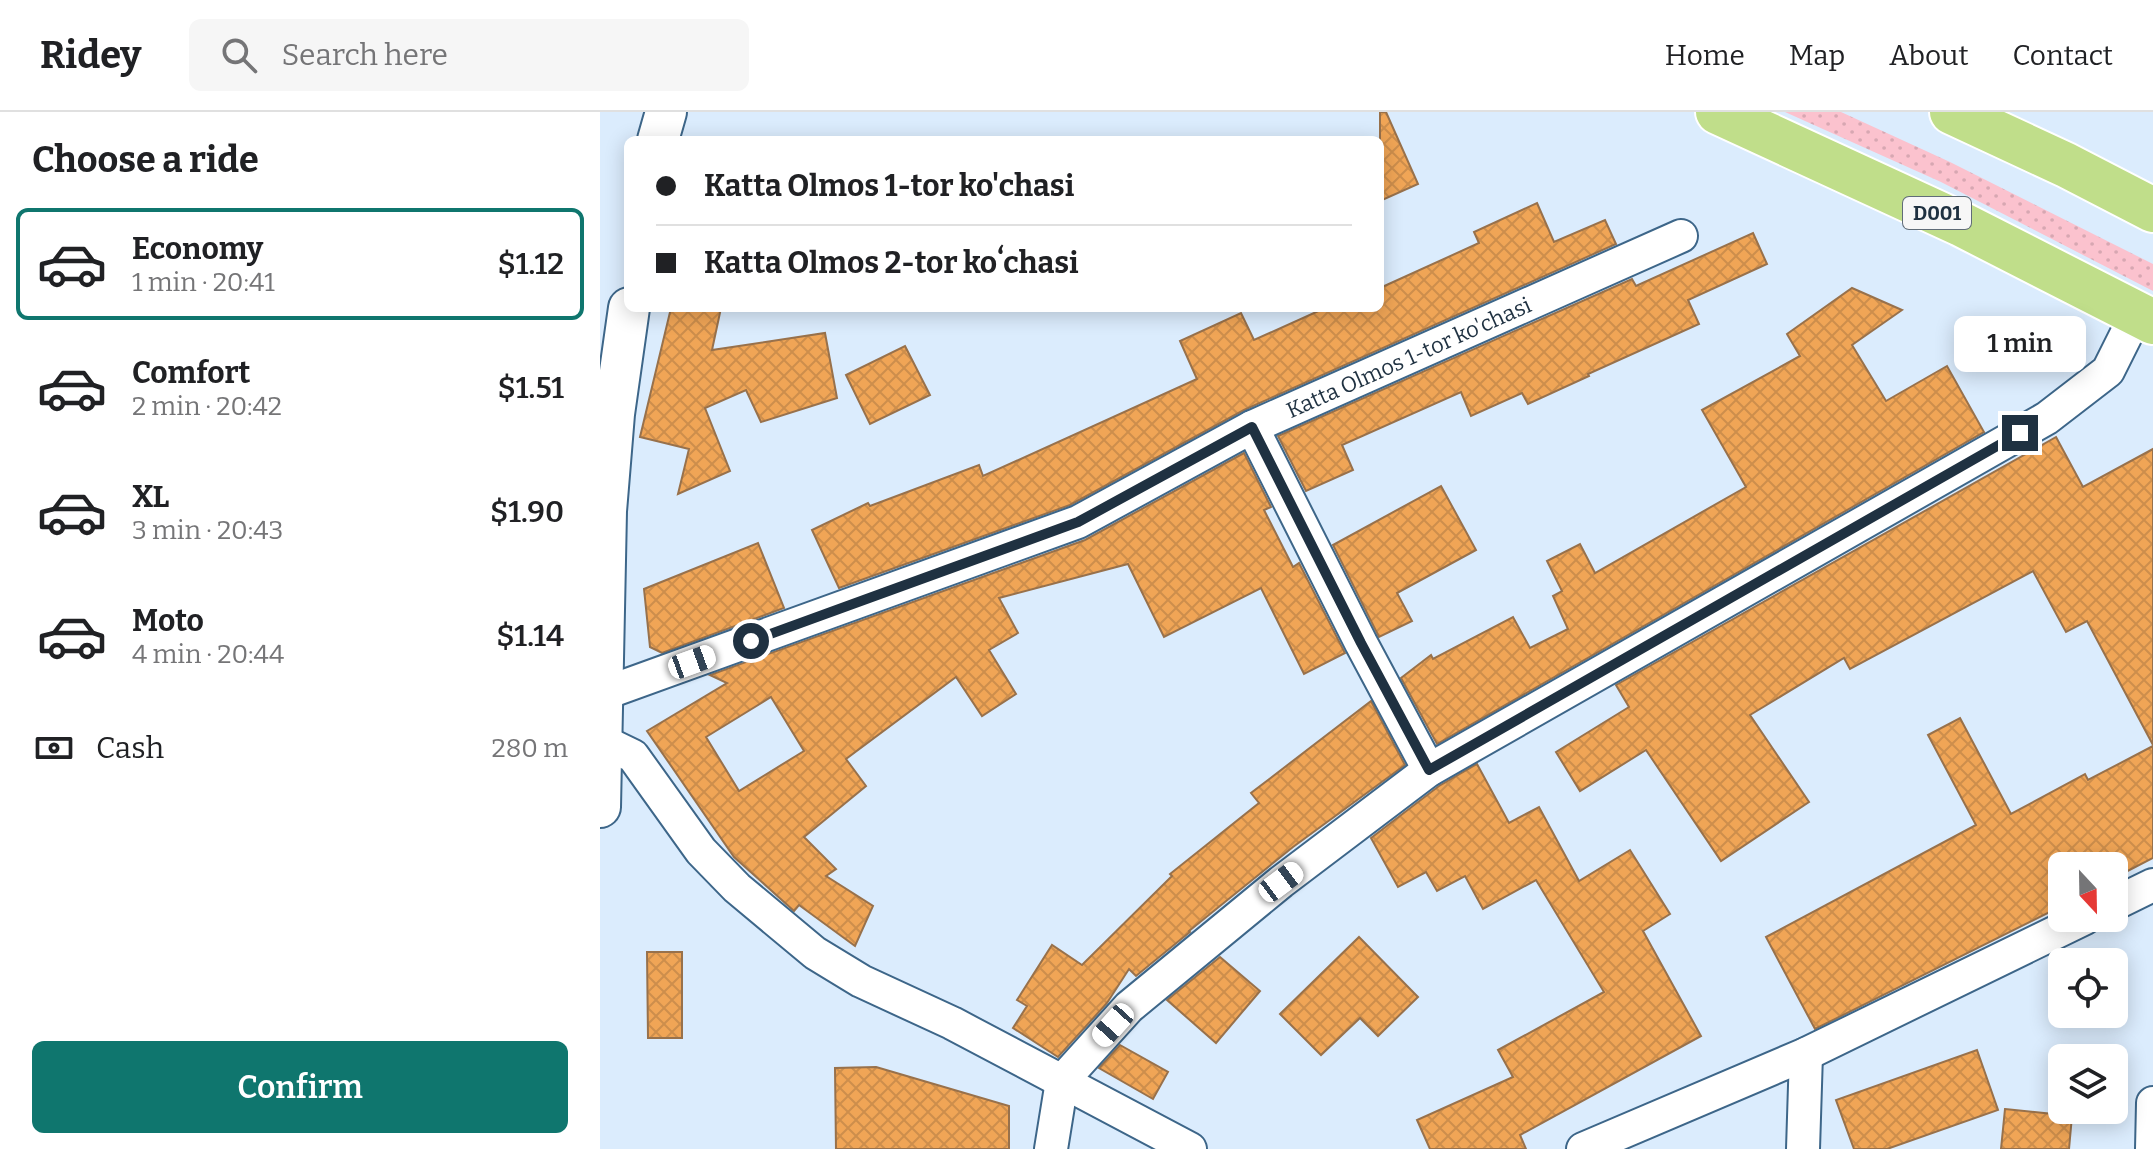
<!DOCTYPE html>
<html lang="en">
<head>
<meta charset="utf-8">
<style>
	:root { --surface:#fff; --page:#f6f6f6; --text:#202124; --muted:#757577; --line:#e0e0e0; --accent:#0f766e }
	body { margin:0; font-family:Bitter,serif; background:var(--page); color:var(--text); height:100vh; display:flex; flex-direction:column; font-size:30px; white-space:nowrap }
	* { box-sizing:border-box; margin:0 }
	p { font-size:26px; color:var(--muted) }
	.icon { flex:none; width:44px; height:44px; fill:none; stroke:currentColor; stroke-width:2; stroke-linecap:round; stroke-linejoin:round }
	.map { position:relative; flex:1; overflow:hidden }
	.drawer { display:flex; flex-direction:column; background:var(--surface); width:600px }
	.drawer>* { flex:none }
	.hud { position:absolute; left:24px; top:24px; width:760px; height:176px; border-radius:12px; box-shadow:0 4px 20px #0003; display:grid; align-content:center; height:176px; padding:0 32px; background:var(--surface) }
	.needle { width:52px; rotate:158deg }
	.tools { position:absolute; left:1448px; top:740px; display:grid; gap:16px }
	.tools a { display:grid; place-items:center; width:80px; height:80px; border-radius:12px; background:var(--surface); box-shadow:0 4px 20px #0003; font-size:40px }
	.end { position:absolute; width:36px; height:36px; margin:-18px; border:10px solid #1f3141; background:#fff; box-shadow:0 0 0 4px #fff }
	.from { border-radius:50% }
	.bubble { position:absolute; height:56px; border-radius:12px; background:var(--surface); box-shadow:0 4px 20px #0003; font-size:26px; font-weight:600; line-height:56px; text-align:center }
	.car { position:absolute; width:24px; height:48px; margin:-24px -12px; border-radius:10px; box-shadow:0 0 6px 2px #0007; background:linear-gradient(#fff 24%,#345 0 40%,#fff 0 76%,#345 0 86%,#fff 0) }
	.hud b { display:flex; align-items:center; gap:28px; height:76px; font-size:30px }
	.hud b+b { border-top:2px solid var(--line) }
	.hud i { width:20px; height:20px; background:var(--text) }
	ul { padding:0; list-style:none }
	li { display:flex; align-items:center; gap:24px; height:112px; margin:0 16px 12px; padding:0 16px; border:4px solid transparent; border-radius:12px }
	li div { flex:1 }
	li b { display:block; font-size:30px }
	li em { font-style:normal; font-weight:600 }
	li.selected { border-color:var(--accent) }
	li>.icon { width:72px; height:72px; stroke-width:1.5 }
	h2 { padding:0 32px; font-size:36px; line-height:96px }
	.pay { display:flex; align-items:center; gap:20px; height:88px; padding:0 32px; font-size:30px }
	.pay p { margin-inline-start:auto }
	.primary-button { display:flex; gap:16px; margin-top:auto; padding:16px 32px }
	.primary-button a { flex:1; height:92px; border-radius:12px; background:var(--accent); color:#fff; font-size:32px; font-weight:600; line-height:92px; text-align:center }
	header { display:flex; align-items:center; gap:48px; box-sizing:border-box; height:112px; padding:0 40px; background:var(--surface); border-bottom:2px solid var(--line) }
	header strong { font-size:38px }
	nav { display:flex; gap:44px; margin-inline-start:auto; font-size:28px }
	.search { width:560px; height:72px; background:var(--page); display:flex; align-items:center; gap:20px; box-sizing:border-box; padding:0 28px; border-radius:12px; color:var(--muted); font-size:30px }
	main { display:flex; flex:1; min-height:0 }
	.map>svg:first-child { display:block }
	.grass { fill:url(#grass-dots) }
	.building { fill:url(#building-cross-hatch); stroke:#98714b; stroke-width:2; fill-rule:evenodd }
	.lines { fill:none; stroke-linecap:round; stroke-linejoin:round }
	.minor-casing { stroke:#3d6689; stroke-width:36 }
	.tertiary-casing { stroke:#3d6689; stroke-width:44 }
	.trunk-casing { stroke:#fff; stroke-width:48 }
	.minor { stroke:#fff; stroke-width:32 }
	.tertiary { stroke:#fff; stroke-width:40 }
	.trunk { stroke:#c0de8a; stroke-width:44 }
	.route { stroke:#1f3141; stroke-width:10 }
	.labels { text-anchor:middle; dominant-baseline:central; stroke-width:7; stroke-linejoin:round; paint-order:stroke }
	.shield { fill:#f7f7f7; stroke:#606c78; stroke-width:2 }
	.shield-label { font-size:20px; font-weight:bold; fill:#1f3141 }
	.street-label { font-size:22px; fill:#1f3141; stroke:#f7f7f7 }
</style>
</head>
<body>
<header>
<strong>Ridey</strong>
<div class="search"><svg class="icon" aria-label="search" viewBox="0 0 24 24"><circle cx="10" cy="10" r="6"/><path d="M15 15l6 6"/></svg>Search here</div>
<nav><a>Home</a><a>Map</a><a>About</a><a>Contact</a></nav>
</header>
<main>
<section class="drawer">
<h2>Choose a ride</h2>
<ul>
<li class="selected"><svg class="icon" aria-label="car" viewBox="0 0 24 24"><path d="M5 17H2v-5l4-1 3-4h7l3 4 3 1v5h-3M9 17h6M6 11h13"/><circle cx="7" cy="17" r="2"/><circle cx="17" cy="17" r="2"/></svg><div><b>Economy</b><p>1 min · 20:41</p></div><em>$1.12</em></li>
<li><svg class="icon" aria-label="car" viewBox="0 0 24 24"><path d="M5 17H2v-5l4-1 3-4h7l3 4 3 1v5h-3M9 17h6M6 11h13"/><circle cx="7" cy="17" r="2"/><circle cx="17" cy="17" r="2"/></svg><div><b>Comfort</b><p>2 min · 20:42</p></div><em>$1.51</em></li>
<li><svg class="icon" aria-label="car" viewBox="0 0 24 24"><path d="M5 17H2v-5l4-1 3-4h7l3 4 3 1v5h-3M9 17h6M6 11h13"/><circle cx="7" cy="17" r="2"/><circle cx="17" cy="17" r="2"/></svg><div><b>XL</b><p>3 min · 20:43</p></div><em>$1.90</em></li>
<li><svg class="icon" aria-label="car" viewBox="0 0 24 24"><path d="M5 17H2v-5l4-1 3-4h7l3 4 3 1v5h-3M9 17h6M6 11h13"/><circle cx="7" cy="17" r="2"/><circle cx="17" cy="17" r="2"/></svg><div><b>Moto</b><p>4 min · 20:44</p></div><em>$1.14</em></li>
</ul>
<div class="pay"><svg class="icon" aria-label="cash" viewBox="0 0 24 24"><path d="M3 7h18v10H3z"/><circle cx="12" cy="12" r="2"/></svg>Cash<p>280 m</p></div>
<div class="primary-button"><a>Confirm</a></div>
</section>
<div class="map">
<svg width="1553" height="1037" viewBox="0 0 1553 1037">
	<defs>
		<pattern id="grass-dots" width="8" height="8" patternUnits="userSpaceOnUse" patternTransform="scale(2)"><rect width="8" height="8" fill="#fbc2ce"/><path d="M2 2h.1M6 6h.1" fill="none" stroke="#d7a7b2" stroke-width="1.8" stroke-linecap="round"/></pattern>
		<pattern id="building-cross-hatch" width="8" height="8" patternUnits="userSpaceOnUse" patternTransform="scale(2)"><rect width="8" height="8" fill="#f0a556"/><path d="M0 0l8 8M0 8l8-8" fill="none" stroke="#cd8e4c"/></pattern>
	</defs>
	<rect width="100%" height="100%" fill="#dbecfd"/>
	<!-- grass -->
	<path class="grass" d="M1185,0H1241L1350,50L1553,152V179L1341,70Z"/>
	<!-- building -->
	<g class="building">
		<path d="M780,0H786L818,72L780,89Z"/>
		<path d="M937,91L954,130L1005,108L1016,132L644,298L470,393L239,476L212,418L268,391L270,394L379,353L383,364L597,267L580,229L641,201L654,228L725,196H780V176L879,131L874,120Z"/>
		<path d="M1153,121L1167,152L1088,188L1099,212L988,262L989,264L928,292L922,281L871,304L861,280L742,333L753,358L706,379L678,324L1032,167L1036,174Z"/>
		<path d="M1252,176L1302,198L1252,233L1286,289L1347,254L1384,320L837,632L801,566L831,543L833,547L913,505L930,536L968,517L953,484L962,479L947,449L980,432L995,461L1146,375L1102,298L1200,244L1187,222Z"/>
		<path d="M71,196H121L112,238L225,221L237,286L161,310L146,278L105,296L130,359L78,382L89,337L40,325Z"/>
		<path d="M305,234L330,283L270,312L246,263Z"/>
		<path d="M1456,325L1483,375L1553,337V633L1487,509L1466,520L1433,459L1250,557L1244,546L1150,603L1209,690L1121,749L1046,638L980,679L956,640L1029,595L1016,573Z"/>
		<path d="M644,341L671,395L664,398L693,455L699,451L745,541L704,562L661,476L564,525L528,452L399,486L418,521L389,538L416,582L382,604L356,565L246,647L266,674L204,725L236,757L226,764L273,794L255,834L199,793L194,799L134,745L47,619L127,571L110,563L485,428ZM171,585L204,639L139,679L106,625Z"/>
		<path d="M841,374L876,438L797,481L812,509L779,525L733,433Z"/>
		<path d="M158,431L184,496L62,541L50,535L44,477Z"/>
		<path d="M771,589L805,653L693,735L589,819L590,820L536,864L529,857L507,891L458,945L413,916L427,894L417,888L452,833L482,853L572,764L570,762L659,691L651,681Z"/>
		<path d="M1360,606L1411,702L1485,662L1488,668L1553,634V746L1514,766V754H1462V794L1215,917L1166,825L1376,713L1328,623Z"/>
		<path d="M877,652L909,711L939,695L979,769L1030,738L1070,802L1043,819L1101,924L920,1023L926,1037H830L817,1008L913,965L898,938L1004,880L936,768L883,797L865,764L837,779L826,760L798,775L771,726L839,674Z"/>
		<path d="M759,825L818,885L778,924L760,906L721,943L680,902Z"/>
		<path d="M47,840H82V926H48Z"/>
		<path d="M620,845L660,879L616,931L567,888Z"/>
		<path d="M520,933L568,960L553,987L499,956Z"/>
		<path d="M1377,938L1398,998L1287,1037H1254L1236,988Z"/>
		<path d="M276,955L409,994V1037H236L235,956Z"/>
		<path d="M1405,997L1472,1004L1469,1037H1401Z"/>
	</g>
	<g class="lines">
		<!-- minor casing -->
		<g class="minor-casing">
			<g id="minor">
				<path d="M652,315L761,531L829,658"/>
				<path id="s1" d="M0,583L478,410L652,315L1081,124"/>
				<path d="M2,629L33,644L101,739L137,776L215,841L261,869L352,911L590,1037"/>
				<path d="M1514,792L1553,773"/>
				<path d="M451,1037L462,969L529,895L681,770L829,658L1447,306L1508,259L1537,201"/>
				<path d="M983,1037L1206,942L1485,806"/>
				<path d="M1203,1037L1206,942"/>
				<path d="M1552,1037L1553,991"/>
			</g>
		</g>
		<!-- tertiary casing -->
		<g class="tertiary-casing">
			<g id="tertiary">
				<path d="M58,28L66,0"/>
				<path d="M0,695L6,399L14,302L29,196"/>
			</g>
		</g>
		<!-- trunk casing -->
		<g class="trunk-casing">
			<g id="trunk">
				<path d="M1118,0L1361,112L1553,210"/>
				<path d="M1352,0L1466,53L1553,98"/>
			</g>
		</g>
		<!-- minor -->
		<use href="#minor" class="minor"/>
		<!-- tertiary -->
		<use href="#tertiary" class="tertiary"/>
		<!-- trunk -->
		<use href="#trunk" class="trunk"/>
	</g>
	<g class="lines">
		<!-- route -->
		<path class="route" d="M151,529L478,410L652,315L761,531L829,658L1420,321"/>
	</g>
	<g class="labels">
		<!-- shield labels -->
		<rect class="shield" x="1303" y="85" width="68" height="32" rx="6"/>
		<g class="shield-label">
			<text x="1337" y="101">D001</text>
		</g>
		<!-- street labels -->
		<g class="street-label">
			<text stroke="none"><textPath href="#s1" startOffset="878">Katta Olmos 1-tor ko'chasi</textPath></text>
		</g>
	</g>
</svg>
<div class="tools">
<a><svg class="needle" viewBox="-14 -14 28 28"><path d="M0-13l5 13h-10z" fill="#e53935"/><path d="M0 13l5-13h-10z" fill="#757577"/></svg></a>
<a><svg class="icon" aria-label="locate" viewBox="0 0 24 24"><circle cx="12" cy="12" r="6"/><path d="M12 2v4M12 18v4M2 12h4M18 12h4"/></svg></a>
<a><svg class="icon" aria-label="layers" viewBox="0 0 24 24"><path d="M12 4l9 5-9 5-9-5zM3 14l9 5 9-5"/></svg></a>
</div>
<i class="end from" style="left:151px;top:529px"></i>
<i class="end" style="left:1420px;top:321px"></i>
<div class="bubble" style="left:1354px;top:204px;width:132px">1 min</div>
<i class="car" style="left:92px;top:550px;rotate:70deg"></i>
<i class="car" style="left:681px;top:770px;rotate:53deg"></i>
<i class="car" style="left:513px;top:913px;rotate:222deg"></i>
<div class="hud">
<b><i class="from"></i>Katta Olmos 1-tor ko'chasi</b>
<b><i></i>Katta Olmos 2-tor koʻchasi</b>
</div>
</div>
</main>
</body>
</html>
